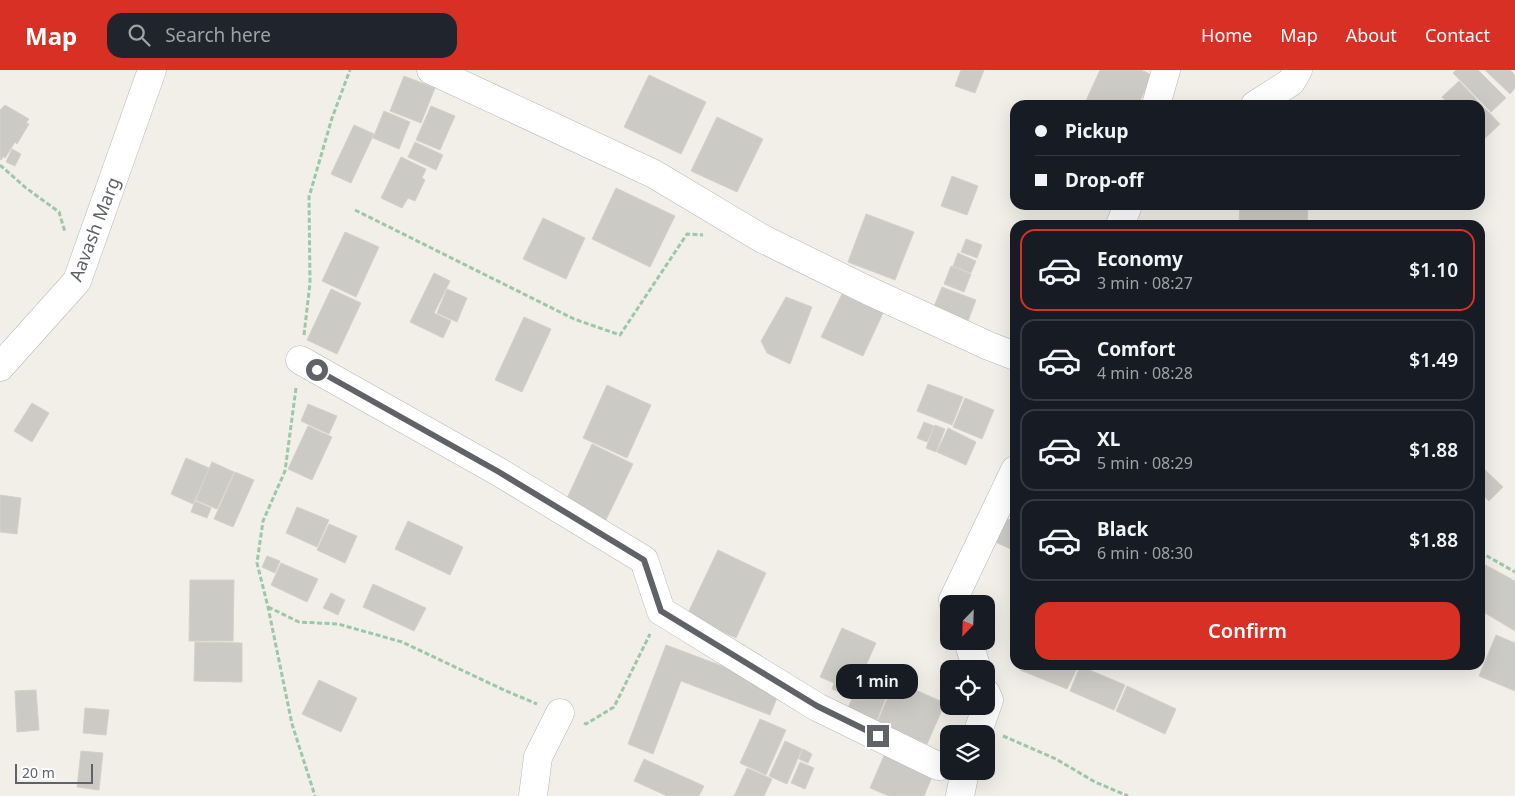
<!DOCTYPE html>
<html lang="en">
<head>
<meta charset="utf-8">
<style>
	:root { --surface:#171b24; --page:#20242c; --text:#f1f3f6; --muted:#9ea1a6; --line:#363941; --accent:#d93025 }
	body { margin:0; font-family:"Noto Sans",sans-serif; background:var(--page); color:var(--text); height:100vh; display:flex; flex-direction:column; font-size:19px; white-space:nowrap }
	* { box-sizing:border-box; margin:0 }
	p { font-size:16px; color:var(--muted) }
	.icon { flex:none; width:28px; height:28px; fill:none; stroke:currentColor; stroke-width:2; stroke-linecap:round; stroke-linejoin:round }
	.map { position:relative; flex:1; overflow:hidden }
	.side { position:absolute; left:1010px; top:150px; width:475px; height:450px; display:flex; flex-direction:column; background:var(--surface); border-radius:15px; box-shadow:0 5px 20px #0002 }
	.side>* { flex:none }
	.banner { position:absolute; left:1010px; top:30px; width:475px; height:110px; border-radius:15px; box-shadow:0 5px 20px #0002; display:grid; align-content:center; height:110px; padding:0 25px; background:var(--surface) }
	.needle { width:32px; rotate:203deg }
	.tools { position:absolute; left:940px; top:525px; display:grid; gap:10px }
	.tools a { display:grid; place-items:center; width:55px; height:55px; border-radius:10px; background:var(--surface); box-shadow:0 5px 20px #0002; font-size:25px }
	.scale { position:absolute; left:15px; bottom:12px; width:78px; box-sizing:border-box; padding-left:5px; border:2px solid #5f6368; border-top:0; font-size:14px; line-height:18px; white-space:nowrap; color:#5f6368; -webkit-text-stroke:4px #fff; paint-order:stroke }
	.end { position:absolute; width:22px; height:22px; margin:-11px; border:6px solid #5f6368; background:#fff; box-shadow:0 0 0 2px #fff }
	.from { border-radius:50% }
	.bubble { position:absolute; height:35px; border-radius:15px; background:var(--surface); box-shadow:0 5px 20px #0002; font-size:16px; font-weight:600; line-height:35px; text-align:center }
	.banner b { display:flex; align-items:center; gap:18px; height:48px; font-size:19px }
	.banner b+b { border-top:1px solid var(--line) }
	.banner i { width:12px; height:12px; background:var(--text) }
	ul { padding:9px 0 0; list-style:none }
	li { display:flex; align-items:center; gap:15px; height:82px; margin:0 10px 8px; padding:0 15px; border:2px solid var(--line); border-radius:15px }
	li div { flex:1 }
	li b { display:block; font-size:19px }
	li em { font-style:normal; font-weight:600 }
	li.selected { border-color:var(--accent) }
	li>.icon { width:45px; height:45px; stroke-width:1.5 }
	.button { display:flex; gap:10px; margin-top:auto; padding:10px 25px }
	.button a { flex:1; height:58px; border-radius:15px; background:var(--accent); color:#fff; font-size:20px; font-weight:600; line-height:58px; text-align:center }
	header { display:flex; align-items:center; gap:30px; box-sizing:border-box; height:70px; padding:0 25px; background:var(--accent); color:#fff }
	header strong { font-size:24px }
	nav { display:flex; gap:28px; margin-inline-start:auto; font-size:18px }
	.search { width:350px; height:45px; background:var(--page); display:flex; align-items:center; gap:12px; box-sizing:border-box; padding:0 18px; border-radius:15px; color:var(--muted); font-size:19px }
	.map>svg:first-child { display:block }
	.building { fill:#cccac5; stroke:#d6d1c6 }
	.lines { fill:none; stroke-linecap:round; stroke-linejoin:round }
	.street-casing { stroke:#b5b8bc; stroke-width:29 }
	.path { stroke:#9cc7a9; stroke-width:3; stroke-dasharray:5 2.5; stroke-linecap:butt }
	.street { stroke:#fff; stroke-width:28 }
	.route { stroke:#5f6368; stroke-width:6 }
	.labels { text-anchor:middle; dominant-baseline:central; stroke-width:4.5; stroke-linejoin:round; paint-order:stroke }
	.street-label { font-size:18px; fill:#5f6368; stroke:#fff }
</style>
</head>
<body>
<header>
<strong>Map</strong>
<div class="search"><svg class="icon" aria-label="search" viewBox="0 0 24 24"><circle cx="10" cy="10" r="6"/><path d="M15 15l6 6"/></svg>Search here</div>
<nav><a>Home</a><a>Map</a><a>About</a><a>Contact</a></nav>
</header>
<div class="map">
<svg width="1515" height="726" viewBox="0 0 1515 726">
	<rect width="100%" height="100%" fill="#f1efe8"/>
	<!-- building -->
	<g class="building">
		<path d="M961,0H984L975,23L955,16Z"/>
		<path d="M1100,0H1141L1152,5L1138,35H1084Z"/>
		<path d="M1456,0H1478L1506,28L1491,42L1453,3Z"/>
		<path d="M1485,0H1510L1515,5V18L1510,24Z"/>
		<path d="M649,5L706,32L681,84L624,57Z"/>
		<path d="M404,6L435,18L421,53L390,41Z"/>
		<path d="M1459,11L1500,54L1483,70L1480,67V35H1449L1442,27Z"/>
		<path d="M5,35L29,49L26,53L29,54L17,74L15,72L5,88L4,86L1,90L0,89V40Z"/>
		<path d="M431,36L455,46L440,80L416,70Z"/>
		<path d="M384,41L410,52L399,79L373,68Z"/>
		<path d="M717,47L763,69L737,122L691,101Z"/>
		<path d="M354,55L374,64L351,113L331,104Z"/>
		<path d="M415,72L443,85L436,100L408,87Z"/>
		<path d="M12,79L21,84L15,96L6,92Z"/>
		<path d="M401,87L426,99L422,108L425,110L415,131L408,128L402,138L381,128Z"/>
		<path d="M952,106L978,116L967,145L941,136Z"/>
		<path d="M616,118L675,146L650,197L592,169Z"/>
		<path d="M1240,135H1308L1307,155H1239Z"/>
		<path d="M866,144L914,162L895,210L848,192Z"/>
		<path d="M543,148L585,168L566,209L523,189Z"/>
		<path d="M345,162L379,177L356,227L322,211Z"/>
		<path d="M966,169L982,175L977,188L961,182Z"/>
		<path d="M958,183L976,191L971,203L953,196Z"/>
		<path d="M951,196L971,204L964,222L944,214Z"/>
		<path d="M434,203L450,211L434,243L451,251L443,268L410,252Z"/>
		<path d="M942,217L976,230L965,259L930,246Z"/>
		<path d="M331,219L361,233L337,284L307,270Z"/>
		<path d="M447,219L467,228L457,252L437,243Z"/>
		<path d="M842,224L883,243L863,286L821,267Z"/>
		<path d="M786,227L812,237L790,294L767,283L761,271Z"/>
		<path d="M524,247L551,259L522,322L495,310Z"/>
		<path d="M928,314L963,327L952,355L917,341Z"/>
		<path d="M607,315L651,335L627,388L583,368Z"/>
		<path d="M965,328L994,340L982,369L953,357Z"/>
		<path d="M32,333L49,343L32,372L14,361Z"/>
		<path d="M308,334L337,346L329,364L301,351Z"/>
		<path d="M924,352L934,356L927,372L917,368Z"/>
		<path d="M935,355L945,359L936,382L926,378Z"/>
		<path d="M308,356L332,367L312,410L288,399Z"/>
		<path d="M948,358L976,372L966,395L937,382Z"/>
		<path d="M592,374L633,394L604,454L564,435Z"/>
		<path d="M186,388L209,398L193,434L171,424Z"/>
		<path d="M212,392L234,402L217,439L196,430Z"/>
		<path d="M1482,397L1503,417L1489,431L1480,423V399Z"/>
		<path d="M235,402L254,410L233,457L214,449Z"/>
		<path d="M0,425L21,428L17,464L0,462Z"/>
		<path d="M195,431L211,438L207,448L191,442Z"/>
		<path d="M297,437L329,450L317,477L286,463Z"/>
		<path d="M1004,447L1015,452V481L993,471Z"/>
		<path d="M408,451L463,477L450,505L395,479Z"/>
		<path d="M329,454L357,466L345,493L317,480Z"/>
		<path d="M718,480L766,503L736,568L687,545Z"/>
		<path d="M267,486L280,491L275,503L262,497Z"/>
		<path d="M1480,492L1515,511V561L1480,540Z"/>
		<path d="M281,493L318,509L307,532L271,515Z"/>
		<path d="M190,510H234L233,571H189Z"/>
		<path d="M373,514L426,538L414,561L363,537Z"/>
		<path d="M331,523L345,530L338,545L323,538Z"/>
		<path d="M842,558L876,573L854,622L848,619L846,625L832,619L834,613L820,607Z"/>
		<path d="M1496,565L1515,573V621L1479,606Z"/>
		<path d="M195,572L242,573V612L194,611Z"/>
		<path d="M666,575L781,618L770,645L681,611L653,684L628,674Z"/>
		<path d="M1023,595H1076L1078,596L1067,619L1020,600Z"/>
		<path d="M1080,596L1125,615L1114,640L1070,621Z"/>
		<path d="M866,597L893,609L877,650L848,638Z"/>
		<path d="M319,610L357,628L341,662L302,644Z"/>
		<path d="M895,611L945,633L927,674L877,653Z"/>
		<path d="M1127,616L1176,639L1165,664L1116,641Z"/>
		<path d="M36,620L39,660L17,662L15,621Z"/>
		<path d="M85,638L109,640L106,665L83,663Z"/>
		<path d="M760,649L786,660L766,705L740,693Z"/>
		<path d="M785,671L802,679L787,714L769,706Z"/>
		<path d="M803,679L812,684L808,693L799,689Z"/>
		<path d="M81,681L103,683L99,720L77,717Z"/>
		<path d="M886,681L934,702L924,726H889L870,718Z"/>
		<path d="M644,689L704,716L699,726H667L634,711Z"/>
		<path d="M800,692L814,698L805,719L791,713Z"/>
		<path d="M747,698L772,709L764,726H734Z"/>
	</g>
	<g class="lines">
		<!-- street casing -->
		<g class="street-casing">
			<g id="street">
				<path d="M431,0L654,104L761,168L869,221L989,276L1015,286"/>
				<path d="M1156,35L1166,0"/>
				<path d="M1255,35L1291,12L1298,0"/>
				<path d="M1120,155L1128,135"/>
				<path d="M300,290L499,402L644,490L661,541L817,637L938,696L949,695"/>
				<path d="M0,297L77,211L152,0"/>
				<path d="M954,534L953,530L1015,400"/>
				<path d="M968,571L977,599"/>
				<path d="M977,664L989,630L986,623"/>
				<path d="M533,726L538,687L560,643"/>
				<path d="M960,726L965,701"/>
			</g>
		</g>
		<!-- path -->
		<g class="path">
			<path d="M0,95L26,118L59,142L65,162"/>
			<path d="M355,140L574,249L620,265L687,164L703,165"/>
			<path d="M304,265L310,213L309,127L332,48L350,0"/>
			<path d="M296,318L285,401L263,451L257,493L268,537L292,654L315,726"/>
			<path d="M1480,482L1515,502"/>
			<path d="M268,537L299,552L338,554L402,572L504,620L537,634"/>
			<path d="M584,653L586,654L614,637L650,564"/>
			<path d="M1003,666L1056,689L1095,712L1128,726"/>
		</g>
		<!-- street -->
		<use href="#street" class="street"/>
	</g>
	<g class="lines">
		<!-- route -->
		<path class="route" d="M317,300L499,402L644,490L661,541L817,636L878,666"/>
	</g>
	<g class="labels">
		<!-- street labels -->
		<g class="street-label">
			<text transform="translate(94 159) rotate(-69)">Aavash Marg</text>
		</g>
	</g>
</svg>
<div class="tools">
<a><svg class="needle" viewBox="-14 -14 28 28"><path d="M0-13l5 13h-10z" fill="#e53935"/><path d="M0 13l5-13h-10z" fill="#9ea1a6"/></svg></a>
<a><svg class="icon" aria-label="locate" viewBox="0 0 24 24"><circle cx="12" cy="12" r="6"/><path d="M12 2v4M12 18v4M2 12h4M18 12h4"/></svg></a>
<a><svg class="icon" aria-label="layers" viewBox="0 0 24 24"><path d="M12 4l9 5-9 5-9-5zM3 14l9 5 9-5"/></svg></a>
</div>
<div class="scale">20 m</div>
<i class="end from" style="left:317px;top:300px"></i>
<i class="end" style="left:878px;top:666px"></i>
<div class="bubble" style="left:836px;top:594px;width:82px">1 min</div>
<div class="banner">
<b><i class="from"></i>Pickup</b>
<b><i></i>Drop-off</b>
</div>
<section class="side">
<ul>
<li class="selected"><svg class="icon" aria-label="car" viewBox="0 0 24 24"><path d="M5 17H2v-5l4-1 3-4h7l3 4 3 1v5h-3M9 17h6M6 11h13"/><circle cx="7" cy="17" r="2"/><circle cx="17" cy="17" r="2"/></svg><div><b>Economy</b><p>3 min · 08:27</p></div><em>$1.10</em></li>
<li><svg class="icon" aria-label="car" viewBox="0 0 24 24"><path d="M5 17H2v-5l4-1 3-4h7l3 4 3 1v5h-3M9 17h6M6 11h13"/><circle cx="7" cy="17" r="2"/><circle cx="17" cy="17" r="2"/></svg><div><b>Comfort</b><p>4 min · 08:28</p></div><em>$1.49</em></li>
<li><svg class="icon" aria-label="car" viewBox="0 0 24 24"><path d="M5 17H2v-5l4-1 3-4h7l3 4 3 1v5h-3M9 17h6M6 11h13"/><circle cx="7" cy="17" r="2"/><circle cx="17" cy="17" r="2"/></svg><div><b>XL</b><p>5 min · 08:29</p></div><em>$1.88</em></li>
<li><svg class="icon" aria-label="car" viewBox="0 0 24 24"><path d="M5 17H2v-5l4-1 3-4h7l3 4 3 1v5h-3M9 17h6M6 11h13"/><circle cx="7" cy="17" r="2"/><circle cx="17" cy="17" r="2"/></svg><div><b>Black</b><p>6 min · 08:30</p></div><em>$1.88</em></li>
</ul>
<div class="button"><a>Confirm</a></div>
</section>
</div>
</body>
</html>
